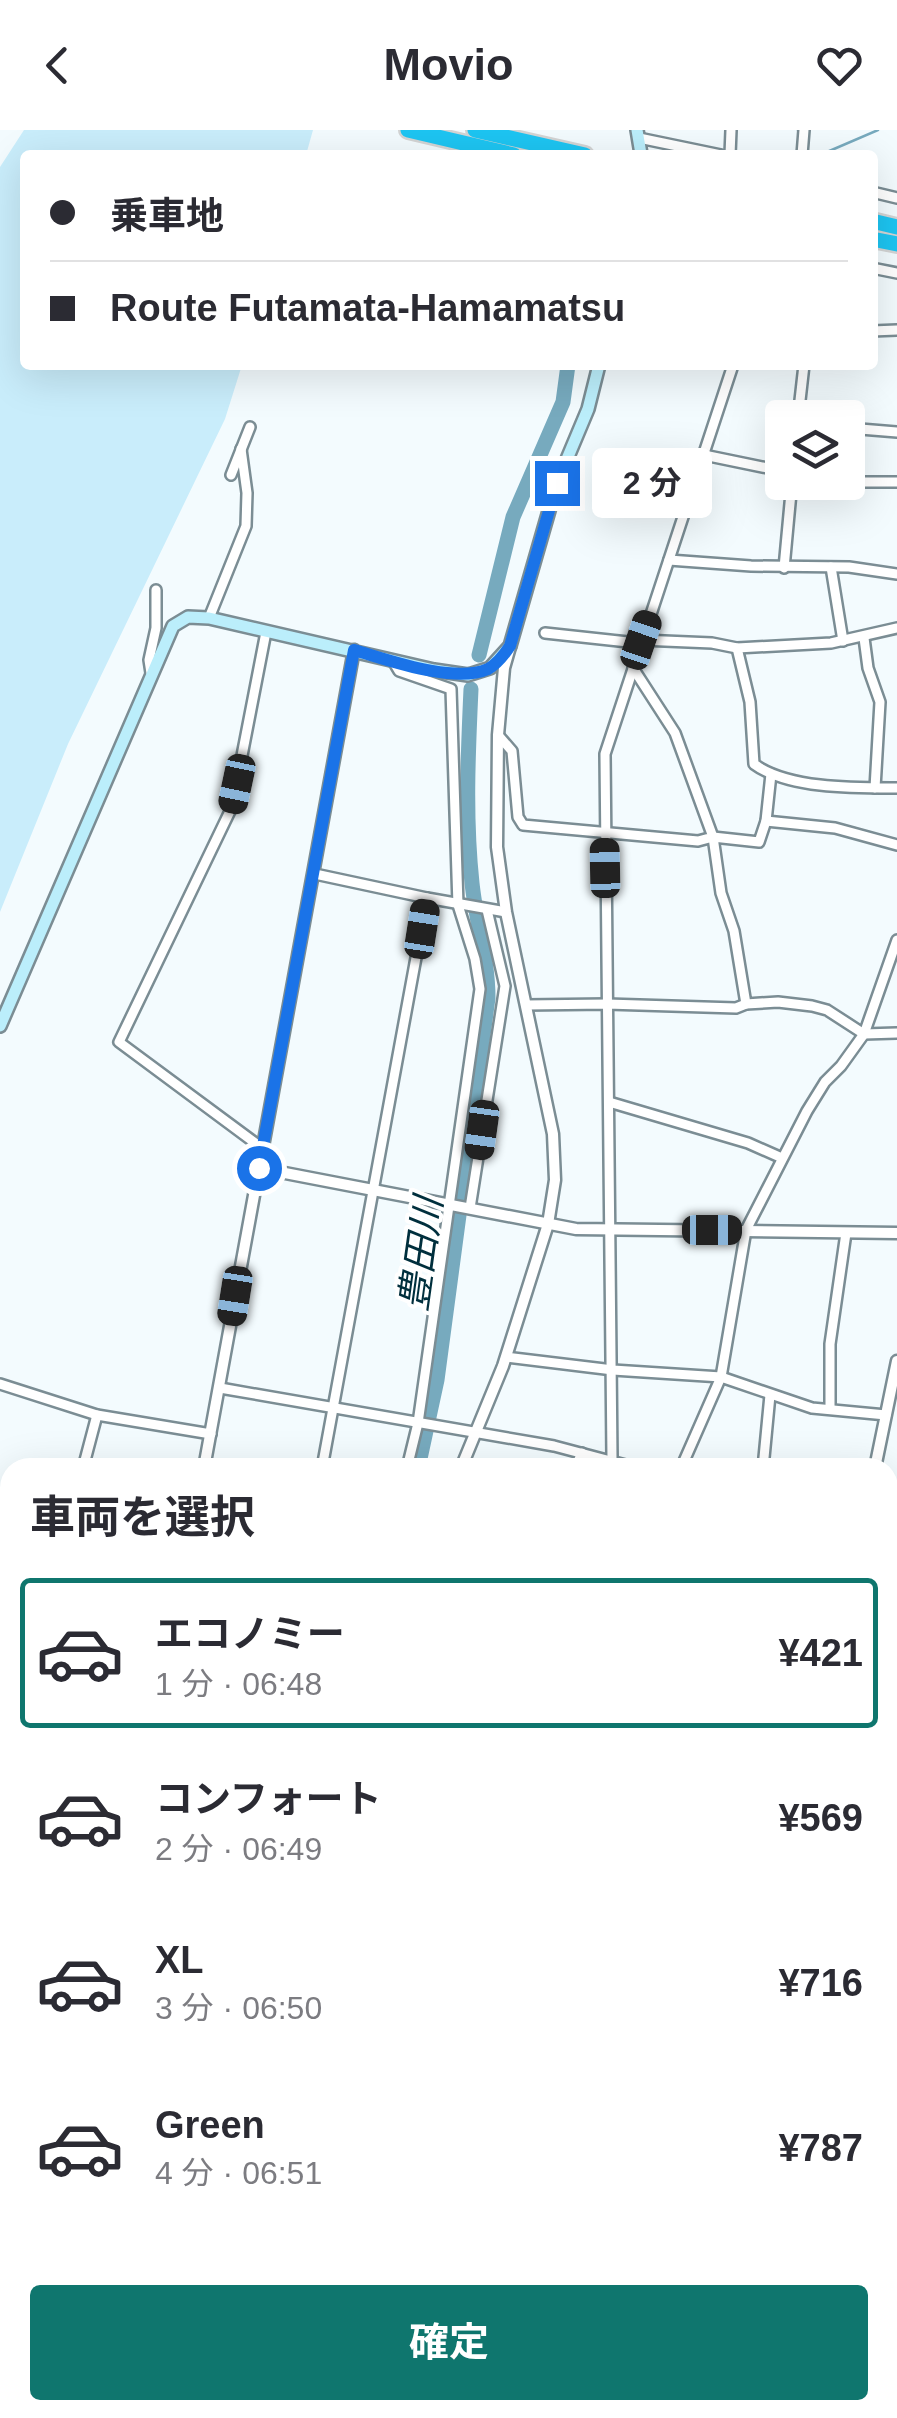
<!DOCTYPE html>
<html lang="ja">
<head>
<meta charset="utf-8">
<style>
	:root { --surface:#fff; --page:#f7f7f7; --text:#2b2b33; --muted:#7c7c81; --line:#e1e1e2; --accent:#0f766e }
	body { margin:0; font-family:Helvetica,"Noto Sans JP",sans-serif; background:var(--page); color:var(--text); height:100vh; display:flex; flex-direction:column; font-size:38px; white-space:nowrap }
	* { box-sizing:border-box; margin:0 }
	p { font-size:32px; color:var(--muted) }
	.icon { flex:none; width:55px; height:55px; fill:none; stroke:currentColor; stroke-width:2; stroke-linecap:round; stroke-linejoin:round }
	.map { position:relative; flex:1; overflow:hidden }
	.panel { position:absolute; left:0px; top:1328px; width:898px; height:962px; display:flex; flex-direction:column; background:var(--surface); border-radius:30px 30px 0 0; box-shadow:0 10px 40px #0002 }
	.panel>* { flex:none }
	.guide { position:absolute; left:20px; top:20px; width:858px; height:220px; border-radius:10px; box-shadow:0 10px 40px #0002; display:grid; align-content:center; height:220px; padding:0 30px; background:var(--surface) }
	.fabs { position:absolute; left:765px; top:270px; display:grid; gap:20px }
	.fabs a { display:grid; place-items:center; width:100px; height:100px; border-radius:10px; background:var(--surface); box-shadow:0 10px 40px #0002; font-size:50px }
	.end { position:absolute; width:45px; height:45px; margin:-22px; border:12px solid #1a73e8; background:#fff; box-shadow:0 0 0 5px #fff }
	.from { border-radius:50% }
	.bubble { position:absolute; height:70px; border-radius:10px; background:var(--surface); box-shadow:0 10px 40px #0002; font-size:32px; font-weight:700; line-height:70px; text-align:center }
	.car { position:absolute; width:30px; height:60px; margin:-30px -15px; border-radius:12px; box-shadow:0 0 8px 2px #0007; background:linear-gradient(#222 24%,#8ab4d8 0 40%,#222 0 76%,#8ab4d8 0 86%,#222 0) }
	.guide b { display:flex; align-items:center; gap:35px; height:95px; font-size:38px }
	.guide b+b { border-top:2px solid var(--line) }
	.guide i { width:25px; height:25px; background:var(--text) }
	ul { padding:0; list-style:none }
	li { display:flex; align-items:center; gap:30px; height:150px; margin:0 20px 15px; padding:0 10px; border:5px solid transparent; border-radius:10px }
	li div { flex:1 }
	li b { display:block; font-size:38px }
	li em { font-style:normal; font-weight:700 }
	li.selected { border-color:var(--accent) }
	li>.icon { width:90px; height:90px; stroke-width:1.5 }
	h2 { padding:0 30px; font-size:45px; line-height:120px }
	.action { display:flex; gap:20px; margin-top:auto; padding:20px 30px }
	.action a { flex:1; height:115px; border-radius:10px; background:var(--accent); color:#fff; font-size:40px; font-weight:700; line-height:115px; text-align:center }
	header { display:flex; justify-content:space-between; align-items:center; height:130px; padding:0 30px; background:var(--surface); font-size:45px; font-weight:700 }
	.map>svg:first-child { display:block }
	.grass { fill:#c9edfb }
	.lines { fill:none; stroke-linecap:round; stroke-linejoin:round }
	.stream { stroke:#77aabe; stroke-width:2.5 }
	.river { stroke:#77aabe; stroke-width:15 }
	.minor-casing { stroke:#7b8d94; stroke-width:14 }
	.tertiary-casing { stroke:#7b8d94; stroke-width:15 }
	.secondary-casing { stroke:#7b8d94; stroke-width:16 }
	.motorway-casing { stroke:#d3d4d4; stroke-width:20 }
	.minor { stroke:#fff; stroke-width:9 }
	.tertiary { stroke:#fff; stroke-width:10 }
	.secondary { stroke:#bbeefb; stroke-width:11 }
	.motorway { stroke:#1dc5f2; stroke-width:15 }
	.route { stroke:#1a73e8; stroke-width:12 }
	.labels { text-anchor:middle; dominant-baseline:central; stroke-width:8; stroke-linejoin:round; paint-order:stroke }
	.water-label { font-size:38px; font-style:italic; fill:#002f3d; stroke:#fff }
</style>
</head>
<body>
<header><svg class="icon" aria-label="back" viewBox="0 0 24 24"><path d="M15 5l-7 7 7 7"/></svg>Movio<svg class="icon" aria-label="heart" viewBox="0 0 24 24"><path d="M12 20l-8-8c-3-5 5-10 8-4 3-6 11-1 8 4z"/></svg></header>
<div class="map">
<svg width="897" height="2288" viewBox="0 0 897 2288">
	<rect width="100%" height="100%" fill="#f3fbfe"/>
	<!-- grass -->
	<path class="grass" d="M24,0H313L306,25H25V235H242L225,289L68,614L0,782V37Z"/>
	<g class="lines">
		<!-- stream -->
		<g class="stream">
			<path d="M798,0L799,6"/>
			<path d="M820,25L878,0"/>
			<path d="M0,2128H10"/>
			<path d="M264,2288L265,2283"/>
		</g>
		<!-- river -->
		<g class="river">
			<path d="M479,525L513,387L563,272L568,235"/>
			<path d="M418,1338L437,1250L488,868C488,828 476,792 472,753C465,688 468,624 471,559"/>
			<path d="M888,1619H897"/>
			<path d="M301,2280L304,2288"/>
			<path d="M662,2288L663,2280"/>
		</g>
		<!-- minor casing -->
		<g class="minor-casing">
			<g id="minor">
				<path d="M639,8L721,25"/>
				<path d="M730,25L731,0"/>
				<path d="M802,25L804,0"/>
				<path d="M872,62L897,68"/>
				<path d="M872,138L897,143"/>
				<path d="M872,201L897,200"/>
				<path d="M798,288L804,235"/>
				<path d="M848,298L897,302"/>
				<path d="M704,325L782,341"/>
				<path d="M231,345L250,297"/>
				<path d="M848,352H897"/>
				<path d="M669,430L751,436L849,437L897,444"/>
				<path d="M831,437L843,511"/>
				<path d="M784,438L792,352"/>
				<path d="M209,488L246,396L247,363L241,319"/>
				<path d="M545,503L628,512L641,510L712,513L737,518L831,513L897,498"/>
				<path d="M864,508L868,538L880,572L875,658"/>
				<path d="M737,518L750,572L754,634C788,659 856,658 897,658"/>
				<path d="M393,531L399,541L451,559L458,775L475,829L480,859L418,1293L407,1338"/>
				<path d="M151,543L149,530L156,498V460"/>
				<path d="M498,605L512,621L518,687L523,695L698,711L713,707L675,603L633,538"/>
				<path d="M771,644L766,691L759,712L713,707L721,763L734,801L746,874L778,872L812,876L827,880L864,904L897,903"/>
				<path d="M766,691L835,698L897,715"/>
				<path d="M315,744L427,768L322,1338"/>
				<path d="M427,768L506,782"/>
				<path d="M526,875L607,874L736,878L746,874"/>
				<path d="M609,972L748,1013L782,1028"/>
				<path d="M262,1018L119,912L232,677L266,502"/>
				<path d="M470,1078L505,856L487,780"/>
				<path d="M506,1227L613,1240L721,1247L812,1278L886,1285"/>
				<path d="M0,1254L97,1285L211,1304"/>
				<path d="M220,1258L554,1316L637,1338"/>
				<path d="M830,1279V1214L846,1103"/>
				<path d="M612,1329L605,624L733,235"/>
				<path d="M83,1338L97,1285"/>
				<path d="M575,1338L582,1323"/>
				<path d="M681,1338L721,1247L746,1100L807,981L825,952L841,936L864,904L897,810"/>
				<path d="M763,1338L770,1265"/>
				<path d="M888,1383H897"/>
				<path d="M0,1384L10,1387"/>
				<path d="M888,1534H897"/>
				<path d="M0,1557L10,1559"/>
				<path d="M0,1620L10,1587"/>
				<path d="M888,1627H897"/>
				<path d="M0,1743L10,1745"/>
				<path d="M888,1764H897"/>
				<path d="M0,2063L10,1989"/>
				<path d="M0,2122H10"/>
				<path d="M294,2280L297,2288"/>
				<path d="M187,2288L189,2280"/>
				<path d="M488,2288L491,2280"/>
				<path d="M588,2288L589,2280"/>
				<path d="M822,2288L823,2280"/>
			</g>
		</g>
		<!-- tertiary casing -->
		<g class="tertiary-casing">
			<g id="tertiary">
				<path d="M259,1038L576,1099L897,1103"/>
				<path d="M204,1338L354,520"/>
				<path d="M461,1338L503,1236L548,1094L555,1050L553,1004L506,782L497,717L498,605L504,538L510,517"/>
				<path d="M875,1338L897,1231"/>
				<path d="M0,1914L10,1916"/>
				<path d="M888,2055H897"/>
				<path d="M329,2280L332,2288"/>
				<path d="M23,2288L25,2280"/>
				<path d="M676,2288L678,2280"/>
			</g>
		</g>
		<!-- secondary casing -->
		<g class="secondary-casing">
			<g id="secondary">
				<path d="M637,0L641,24"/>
				<path d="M0,896L173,496L188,487L209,488L434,540L468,545L490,538L510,516L557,353L588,279L599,235"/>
				<path d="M0,2234L10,2236"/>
				<path d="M355,2280L431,2288"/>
			</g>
		</g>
		<!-- motorway casing -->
		<g class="motorway-casing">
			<g id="motorway">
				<path d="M408,0L514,25"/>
				<path d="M475,0L585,25"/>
				<path d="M872,91L897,97"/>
				<path d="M872,109L897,114"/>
			</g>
		</g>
		<!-- minor -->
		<use href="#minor" class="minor"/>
		<!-- tertiary -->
		<use href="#tertiary" class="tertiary"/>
		<!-- secondary -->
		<use href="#secondary" class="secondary"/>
		<!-- motorway -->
		<use href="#motorway" class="motorway"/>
	</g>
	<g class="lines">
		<!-- route -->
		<path class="route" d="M259,1038L354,520C389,530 454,554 488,539C497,534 504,525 510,516L557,353"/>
	</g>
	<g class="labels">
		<!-- water labels -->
		<g class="water-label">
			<text transform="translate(421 1124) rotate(-82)">豊田川</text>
		</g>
	</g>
</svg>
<div class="fabs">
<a><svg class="icon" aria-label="layers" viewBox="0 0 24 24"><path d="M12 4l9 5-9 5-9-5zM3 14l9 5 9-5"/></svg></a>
</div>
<i class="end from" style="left:259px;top:1038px"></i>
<i class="end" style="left:557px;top:353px"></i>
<div class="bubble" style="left:592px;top:318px;width:120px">2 分</div>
<i class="car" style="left:641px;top:510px;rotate:19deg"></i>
<i class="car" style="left:237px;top:654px;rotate:192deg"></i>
<i class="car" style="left:605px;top:738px;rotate:359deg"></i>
<i class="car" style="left:422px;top:799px;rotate:9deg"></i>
<i class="car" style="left:482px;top:1000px;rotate:188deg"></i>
<i class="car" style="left:712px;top:1100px;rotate:90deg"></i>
<i class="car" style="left:235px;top:1166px;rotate:189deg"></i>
<div class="guide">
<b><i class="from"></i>乗車地</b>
<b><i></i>Route Futamata-Hamamatsu</b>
</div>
<section class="panel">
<h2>車両を選択</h2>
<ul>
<li class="selected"><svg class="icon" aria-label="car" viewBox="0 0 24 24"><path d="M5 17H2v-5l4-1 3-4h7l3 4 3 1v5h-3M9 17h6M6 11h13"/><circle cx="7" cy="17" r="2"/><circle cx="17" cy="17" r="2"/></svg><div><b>エコノミー</b><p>1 分 · 06:48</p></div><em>¥421</em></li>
<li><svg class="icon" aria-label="car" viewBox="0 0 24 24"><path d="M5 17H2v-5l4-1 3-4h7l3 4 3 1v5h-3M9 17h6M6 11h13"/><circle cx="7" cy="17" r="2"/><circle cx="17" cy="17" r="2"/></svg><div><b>コンフォート</b><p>2 分 · 06:49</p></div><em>¥569</em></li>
<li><svg class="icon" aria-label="car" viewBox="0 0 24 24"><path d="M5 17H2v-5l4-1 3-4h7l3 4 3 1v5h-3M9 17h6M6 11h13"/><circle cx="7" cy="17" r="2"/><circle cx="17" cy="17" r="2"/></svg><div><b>XL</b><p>3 分 · 06:50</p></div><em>¥716</em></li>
<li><svg class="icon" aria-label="car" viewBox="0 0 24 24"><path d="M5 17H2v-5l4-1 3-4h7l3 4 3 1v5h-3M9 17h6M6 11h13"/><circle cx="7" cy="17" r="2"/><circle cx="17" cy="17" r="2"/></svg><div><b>Green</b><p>4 分 · 06:51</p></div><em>¥787</em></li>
</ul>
<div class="action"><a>確定</a></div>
</section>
</div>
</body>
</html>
